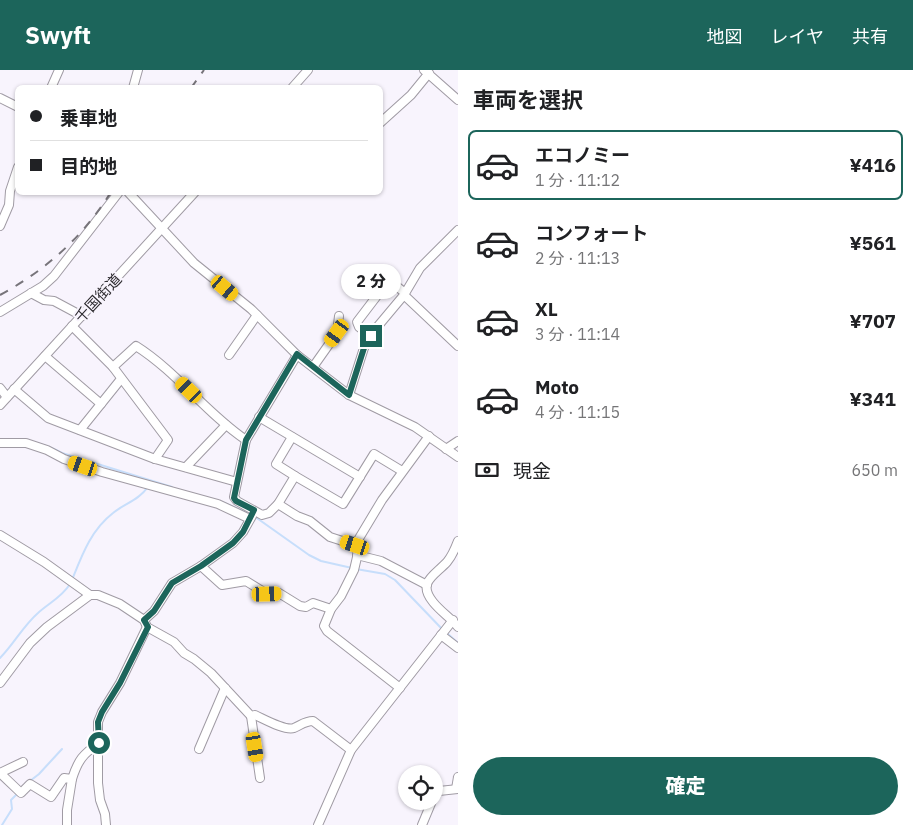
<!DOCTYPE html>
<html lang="ja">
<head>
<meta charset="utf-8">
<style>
	:root { --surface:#fff; --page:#f6f6f6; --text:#202124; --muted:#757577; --line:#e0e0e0; --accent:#1c655b }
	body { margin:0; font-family:"IBM Plex Sans","Noto Sans JP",sans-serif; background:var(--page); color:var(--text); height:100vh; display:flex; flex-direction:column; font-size:19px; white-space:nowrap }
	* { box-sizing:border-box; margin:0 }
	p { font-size:16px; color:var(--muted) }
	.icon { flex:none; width:28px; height:28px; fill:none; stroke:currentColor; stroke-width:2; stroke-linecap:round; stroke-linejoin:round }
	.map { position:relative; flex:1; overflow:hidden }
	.panel { display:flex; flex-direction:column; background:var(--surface); width:455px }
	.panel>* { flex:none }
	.guide { position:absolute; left:15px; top:15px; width:368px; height:110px; border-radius:8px; box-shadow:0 1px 4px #0004; display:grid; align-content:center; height:110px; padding:0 15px; background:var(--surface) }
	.controls { position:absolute; left:398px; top:695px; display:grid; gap:10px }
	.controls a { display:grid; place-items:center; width:45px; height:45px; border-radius:50%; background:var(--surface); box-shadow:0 1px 4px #0004; font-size:25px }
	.end { position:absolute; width:22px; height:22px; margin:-11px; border:6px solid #1c655b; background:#fff; box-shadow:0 0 0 2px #fff }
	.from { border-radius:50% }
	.bubble { position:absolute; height:35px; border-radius:18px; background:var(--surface); box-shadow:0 1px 4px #0004; font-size:16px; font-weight:800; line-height:35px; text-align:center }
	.car { position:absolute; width:15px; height:30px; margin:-15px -8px; border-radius:6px; box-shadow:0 0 4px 1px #0007; background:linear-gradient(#f5c518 24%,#345 0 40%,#f5c518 0 76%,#345 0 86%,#f5c518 0) }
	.guide b { display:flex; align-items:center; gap:18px; height:48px; font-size:19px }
	.guide b+b { border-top:1px solid var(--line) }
	.guide i { width:12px; height:12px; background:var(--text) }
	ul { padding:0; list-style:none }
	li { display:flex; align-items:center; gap:15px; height:70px; margin:0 10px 8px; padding:0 5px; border:2px solid transparent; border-radius:8px }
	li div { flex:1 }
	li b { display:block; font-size:19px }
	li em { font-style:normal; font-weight:800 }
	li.on { border-color:var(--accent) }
	li>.icon { width:45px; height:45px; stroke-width:1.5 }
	h2 { padding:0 15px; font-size:22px; line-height:60px }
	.pay { display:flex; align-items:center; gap:12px; height:55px; padding:0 15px; font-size:19px }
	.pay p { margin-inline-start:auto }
	.primary-button { display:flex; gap:10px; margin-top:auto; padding:10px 15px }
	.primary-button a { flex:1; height:58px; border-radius:30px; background:var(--accent); color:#fff; font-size:20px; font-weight:800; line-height:58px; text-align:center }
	header { display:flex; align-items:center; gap:30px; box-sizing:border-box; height:70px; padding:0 25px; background:var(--accent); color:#fff }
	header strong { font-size:24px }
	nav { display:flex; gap:28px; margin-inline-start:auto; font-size:18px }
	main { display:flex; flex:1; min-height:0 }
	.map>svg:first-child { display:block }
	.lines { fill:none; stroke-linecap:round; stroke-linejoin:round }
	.stream { stroke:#c7defb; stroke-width:2 }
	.minor-casing { stroke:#a09ba4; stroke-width:10 }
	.minor { stroke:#fff; stroke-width:8 }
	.rail { stroke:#77747a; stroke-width:2; stroke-dasharray:9 9; stroke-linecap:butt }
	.route { stroke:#1c655b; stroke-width:6 }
	.labels { text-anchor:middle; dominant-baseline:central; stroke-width:4; stroke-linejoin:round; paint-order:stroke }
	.street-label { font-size:15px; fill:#2d2b2f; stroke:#f8f4fd }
</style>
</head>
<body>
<header>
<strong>Swyft</strong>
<nav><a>地図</a><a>レイヤ</a><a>共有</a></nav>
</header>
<main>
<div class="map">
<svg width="458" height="755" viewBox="0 0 458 755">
	<rect width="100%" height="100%" fill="#f8f4fd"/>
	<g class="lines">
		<!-- stream -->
		<g class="stream">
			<path d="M0,369C23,369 42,372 62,383L172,417"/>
			<path d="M222,432L250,444"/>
			<path d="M254,446L309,485L321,491L352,498"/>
			<path d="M356,499L385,504L395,510L443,560"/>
			<path d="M72,510C82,485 91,460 113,443C124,434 139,430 147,418"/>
			<path d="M447,563L458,573"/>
			<path d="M0,588C14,574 23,556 38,543C49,533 62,527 70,514"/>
			<path d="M30,711L39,704L62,679"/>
			<path d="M2,755L12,739L11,730L18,723"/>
		</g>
		<!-- minor casing -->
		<g class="minor-casing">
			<g id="minor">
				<path d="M424,0L458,30"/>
				<path d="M51,18L59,0"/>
				<path d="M133,18L138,0"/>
				<path d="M292,18L308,0"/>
				<path d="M0,28L18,37"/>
				<path d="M380,53L411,25L429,3"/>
				<path d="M128,122L194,193L251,239L297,285L349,325L415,357L458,387"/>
				<path d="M0,156L9,135L10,121L18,97"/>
				<path d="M31,223L44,230L54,231L82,246"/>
				<path d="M404,225L458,276"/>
				<path d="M0,242L43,216L54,206L119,122"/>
				<path d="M72,256L113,297L168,370L155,389"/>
				<path d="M371,266L359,257L357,252L389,210L405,223"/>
				<path d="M229,285L257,245"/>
				<path d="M297,285L246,370L234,427L237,431L262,445L269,443L278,434L297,446L310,451L330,467L355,475L358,483L354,500L341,526L331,539L324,556L327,561L400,618"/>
				<path d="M45,286L101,334"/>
				<path d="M113,297L136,276C177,302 206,343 246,370"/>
				<path d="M313,297L337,263L339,246"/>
				<path d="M0,318L7,327"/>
				<path d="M14,319L48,348L155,389L237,412"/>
				<path d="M349,325L364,278L373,262L404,225L420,198L458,160"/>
				<path d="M0,335L195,122"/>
				<path d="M259,347L360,407"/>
				<path d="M80,360L121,309"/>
				<path d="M292,367L276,394L295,406"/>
				<path d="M0,373H26L47,380L64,389L102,402L218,434L250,449"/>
				<path d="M446,379L458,371"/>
				<path d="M186,397L226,355"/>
				<path d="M278,434L295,406L343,434L374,384L402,401"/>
				<path d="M0,465L44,492L90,525"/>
				<path d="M458,471C455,479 452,486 447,492C434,506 417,512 433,532C441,542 451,548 458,557"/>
				<path d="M355,475L382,430L429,366"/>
				<path d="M357,485L381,491L427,515"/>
				<path d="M201,496L222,515L246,511L267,524L279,523L300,536L306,537L313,533L331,539"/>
				<path d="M144,550L154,541L172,513L201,496L233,473L243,462L252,446"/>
				<path d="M441,565L458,578"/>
				<path d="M0,613L30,573L47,557L90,525H98L120,534L144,550L147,557L174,572L184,583L194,589L211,603L251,646L255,645C264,649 285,661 294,658C301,655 305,651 313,651L351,680"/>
				<path d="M251,646L260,708"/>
				<path d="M199,679L225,618"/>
				<path d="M0,703L21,723L30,714L51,727L64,708L72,709C78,690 83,684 99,673"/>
				<path d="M0,703L23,692"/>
				<path d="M456,719L458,707"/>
				<path d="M434,727L439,721L458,719"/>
				<path d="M67,755V740L72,709"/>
				<path d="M106,755L105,744L100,730L98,713V652L102,642L120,613L147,557"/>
				<path d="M318,755L351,680L453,550"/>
				<path d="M422,755L432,731"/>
			</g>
		</g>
		<!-- minor -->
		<use href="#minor" class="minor"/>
		<!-- rail -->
		<g class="rail">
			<path d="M191,18L204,0"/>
			<path d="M0,225C46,200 83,167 111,122"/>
		</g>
	</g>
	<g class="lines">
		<!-- route -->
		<path class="route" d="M99,673L98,652L102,642L120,613L148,557L144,550L154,541L172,513L201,496L233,473L243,462L254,440L236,431L234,428L246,370L297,284L349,325L364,278L371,266"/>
	</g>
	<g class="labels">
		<!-- street labels -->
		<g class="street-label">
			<text transform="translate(98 228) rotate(-47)">千国街道</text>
		</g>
	</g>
</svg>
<div class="controls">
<a><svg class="icon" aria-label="locate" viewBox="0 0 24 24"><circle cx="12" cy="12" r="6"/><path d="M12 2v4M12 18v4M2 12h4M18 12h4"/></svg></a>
</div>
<i class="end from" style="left:99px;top:673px"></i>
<i class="end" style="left:371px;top:266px"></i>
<div class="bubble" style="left:341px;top:194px;width:60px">2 分</div>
<i class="car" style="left:225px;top:218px;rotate:130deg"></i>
<i class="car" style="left:337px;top:263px;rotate:216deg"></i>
<i class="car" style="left:189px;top:320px;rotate:314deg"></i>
<i class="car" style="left:83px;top:396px;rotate:289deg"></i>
<i class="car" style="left:355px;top:475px;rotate:288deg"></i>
<i class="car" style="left:267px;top:524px;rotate:88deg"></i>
<i class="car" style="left:255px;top:677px;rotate:171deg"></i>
<div class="guide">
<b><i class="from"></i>乗車地</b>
<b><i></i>目的地</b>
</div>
</div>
<section class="panel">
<h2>車両を選択</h2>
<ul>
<li class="on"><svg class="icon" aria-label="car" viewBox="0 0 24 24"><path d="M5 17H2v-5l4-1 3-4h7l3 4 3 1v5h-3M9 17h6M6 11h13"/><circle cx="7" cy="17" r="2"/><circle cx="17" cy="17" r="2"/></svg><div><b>エコノミー</b><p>1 分 · 11:12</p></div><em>¥416</em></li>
<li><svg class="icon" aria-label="car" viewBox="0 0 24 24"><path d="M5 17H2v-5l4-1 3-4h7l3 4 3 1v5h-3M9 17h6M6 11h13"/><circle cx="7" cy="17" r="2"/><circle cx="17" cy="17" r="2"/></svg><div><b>コンフォート</b><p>2 分 · 11:13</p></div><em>¥561</em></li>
<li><svg class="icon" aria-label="car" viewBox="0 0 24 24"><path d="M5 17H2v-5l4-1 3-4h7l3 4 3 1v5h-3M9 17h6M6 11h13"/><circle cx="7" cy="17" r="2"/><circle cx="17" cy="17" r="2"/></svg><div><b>XL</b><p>3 分 · 11:14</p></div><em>¥707</em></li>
<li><svg class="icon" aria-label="car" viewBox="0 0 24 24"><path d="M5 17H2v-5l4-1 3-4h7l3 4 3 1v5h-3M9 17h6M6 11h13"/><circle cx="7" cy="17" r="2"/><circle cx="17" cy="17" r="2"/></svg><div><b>Moto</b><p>4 分 · 11:15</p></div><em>¥341</em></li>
</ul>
<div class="pay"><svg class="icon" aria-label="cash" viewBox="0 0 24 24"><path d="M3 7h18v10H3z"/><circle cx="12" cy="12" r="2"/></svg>現金<p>650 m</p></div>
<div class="primary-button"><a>確定</a></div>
</section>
</main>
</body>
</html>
